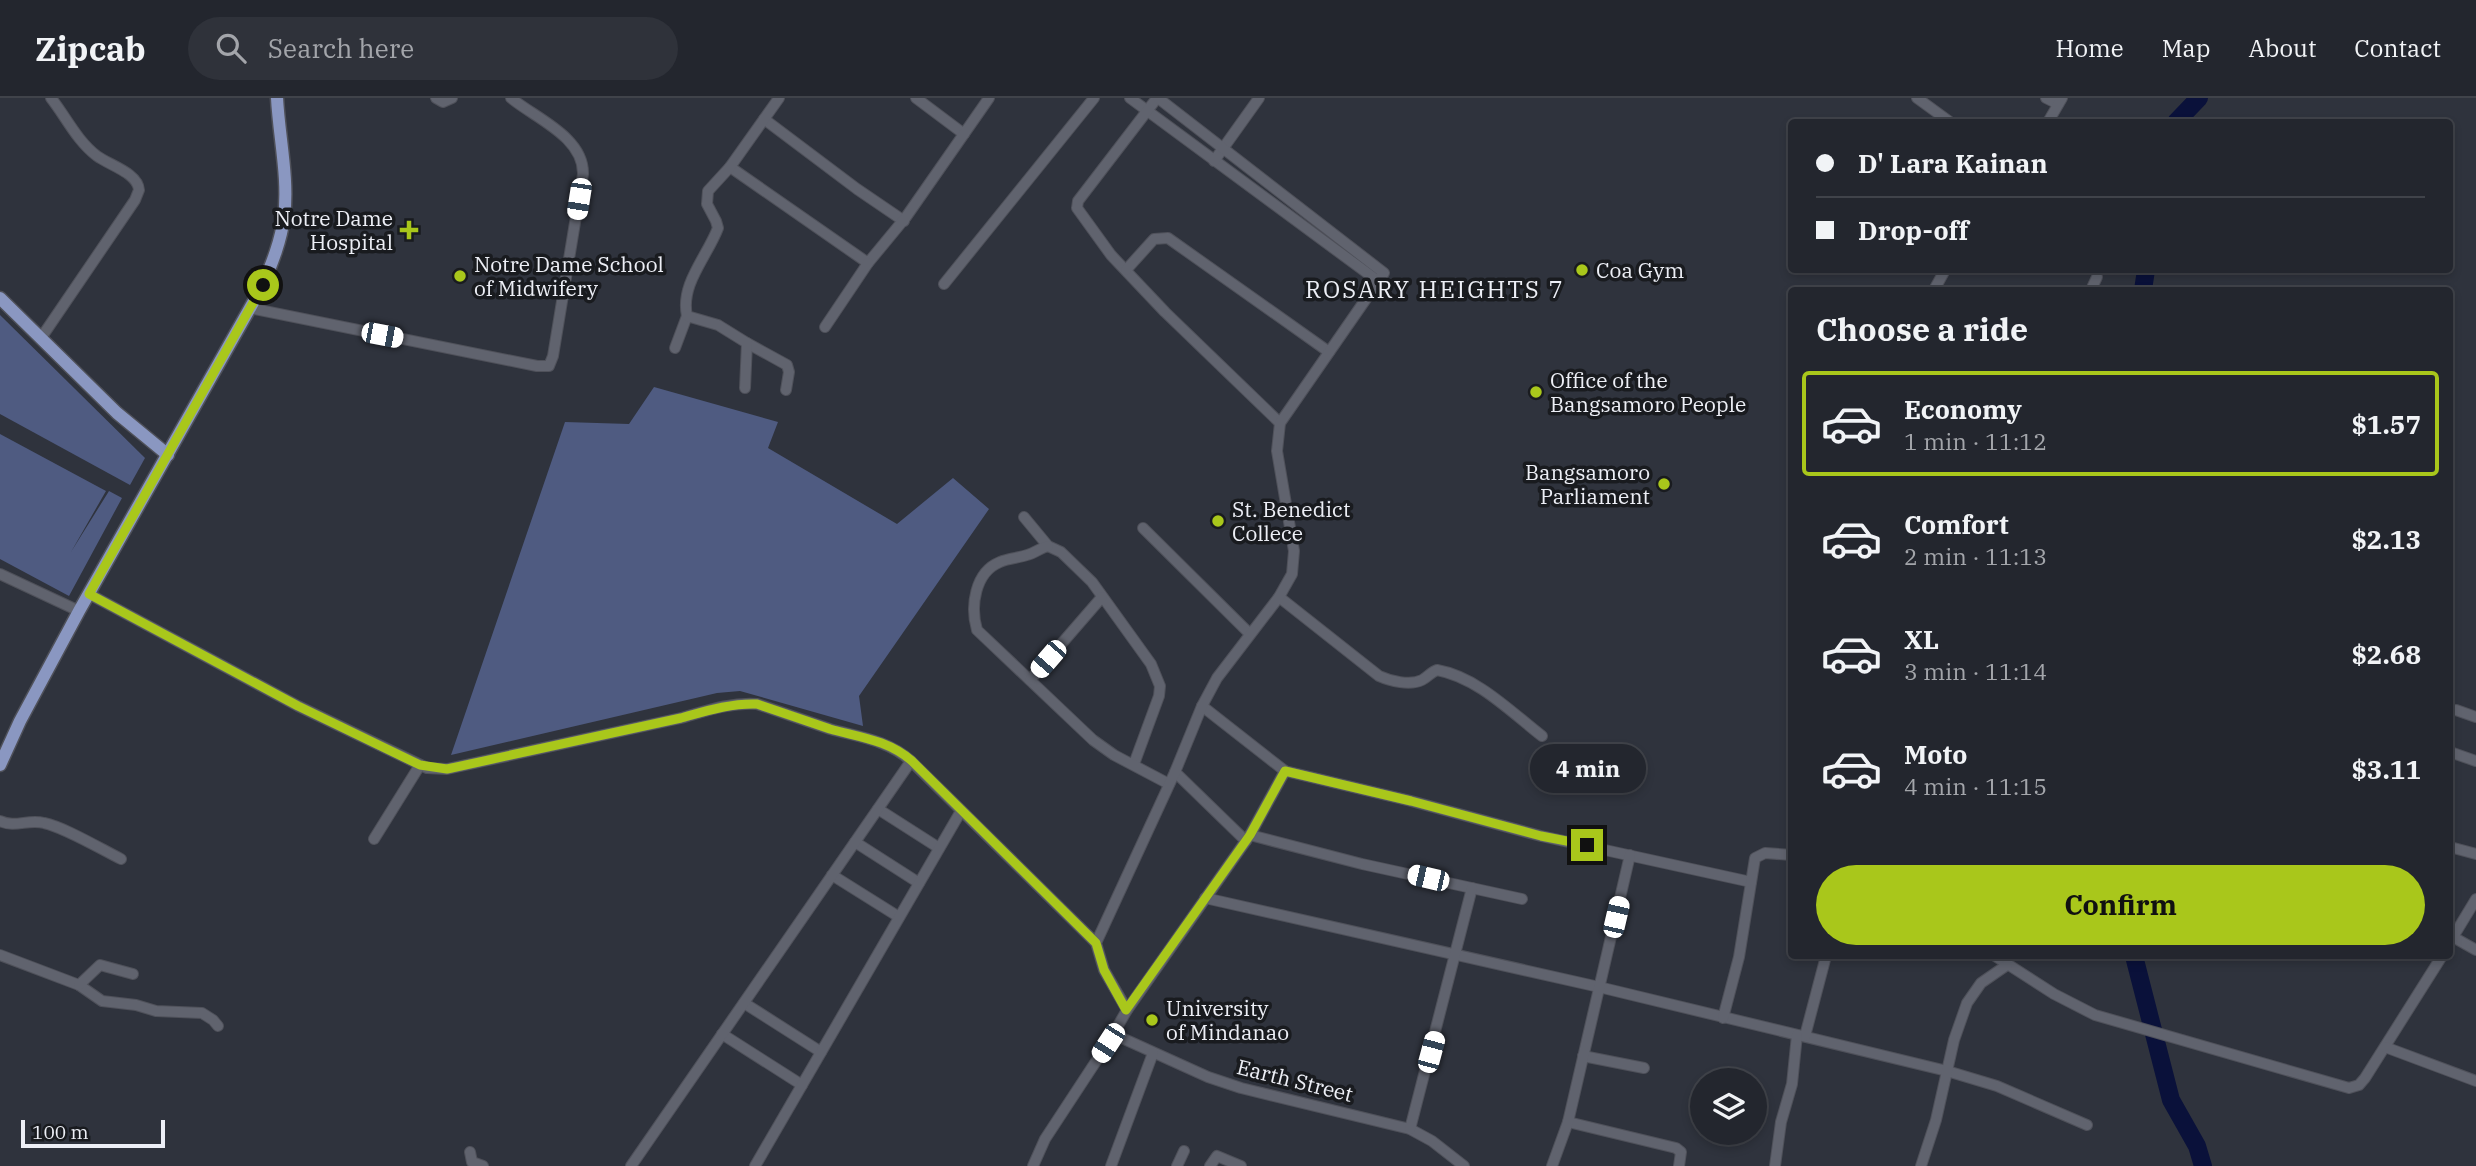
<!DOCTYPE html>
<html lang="en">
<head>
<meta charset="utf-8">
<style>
	:root { --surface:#23262e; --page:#2f323a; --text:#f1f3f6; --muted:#a3a5aa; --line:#40434a; --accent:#a9c71b }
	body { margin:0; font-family:"IBM Plex Serif",serif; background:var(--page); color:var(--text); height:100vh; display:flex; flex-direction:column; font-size:26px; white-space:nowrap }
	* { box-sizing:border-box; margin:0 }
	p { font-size:23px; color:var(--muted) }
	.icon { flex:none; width:38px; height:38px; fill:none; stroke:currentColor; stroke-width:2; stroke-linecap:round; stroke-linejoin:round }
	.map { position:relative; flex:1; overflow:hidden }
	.sheet { position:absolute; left:1788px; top:189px; width:665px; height:672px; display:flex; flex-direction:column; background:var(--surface); border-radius:7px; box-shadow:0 4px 10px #0003,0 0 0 2px var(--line) }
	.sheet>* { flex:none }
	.hud { position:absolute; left:1788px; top:21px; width:665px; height:154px; border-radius:7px; box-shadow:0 4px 10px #0003,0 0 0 2px var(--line); display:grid; align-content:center; height:154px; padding:0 28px; background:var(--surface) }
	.fabs { position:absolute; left:1690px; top:970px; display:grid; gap:14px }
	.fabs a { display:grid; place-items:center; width:77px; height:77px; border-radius:50%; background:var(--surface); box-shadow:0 4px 10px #0003,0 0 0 2px var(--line); font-size:35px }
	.scale { position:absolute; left:21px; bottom:18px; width:144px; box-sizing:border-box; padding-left:7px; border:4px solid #edeff6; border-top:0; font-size:19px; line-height:24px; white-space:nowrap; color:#edeff6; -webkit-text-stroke:5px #191b1f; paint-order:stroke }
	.end { position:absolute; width:32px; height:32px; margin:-16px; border:9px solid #a9c71b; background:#111; box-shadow:0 0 0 4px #111 }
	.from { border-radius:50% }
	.bubble { position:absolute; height:49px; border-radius:24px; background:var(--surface); box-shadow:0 4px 10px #0003,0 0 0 2px var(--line); font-size:23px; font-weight:700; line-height:49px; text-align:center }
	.car { position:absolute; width:21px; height:42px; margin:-21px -10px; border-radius:9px; box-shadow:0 0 5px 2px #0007; background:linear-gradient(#fff 24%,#345 0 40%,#fff 0 76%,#345 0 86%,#fff 0) }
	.hud b { display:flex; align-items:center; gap:24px; height:66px; font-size:26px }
	.hud b+b { border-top:2px solid var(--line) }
	.hud i { width:18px; height:18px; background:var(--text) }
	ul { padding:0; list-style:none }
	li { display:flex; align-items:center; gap:21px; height:105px; margin:0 14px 10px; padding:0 14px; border:4px solid transparent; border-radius:7px }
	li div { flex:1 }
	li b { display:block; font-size:26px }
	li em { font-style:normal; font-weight:700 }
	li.on { border-color:var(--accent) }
	li>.icon { width:63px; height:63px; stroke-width:1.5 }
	h2 { padding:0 28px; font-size:32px; line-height:84px }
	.cta { display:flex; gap:14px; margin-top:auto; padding:14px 28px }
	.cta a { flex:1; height:80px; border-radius:42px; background:var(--accent); color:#111; font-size:28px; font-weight:700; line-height:80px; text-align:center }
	header { display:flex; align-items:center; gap:42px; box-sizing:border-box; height:98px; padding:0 35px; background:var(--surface); border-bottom:2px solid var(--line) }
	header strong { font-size:33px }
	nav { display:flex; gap:38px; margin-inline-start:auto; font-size:24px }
	.search { width:490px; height:63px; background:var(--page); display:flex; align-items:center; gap:18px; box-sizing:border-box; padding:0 24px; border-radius:38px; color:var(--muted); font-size:26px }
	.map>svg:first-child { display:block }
	.green { fill:#4f5b81 }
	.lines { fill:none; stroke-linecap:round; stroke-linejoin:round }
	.river { stroke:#0a113a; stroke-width:18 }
	.minor-casing { stroke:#4f515a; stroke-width:12 }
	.major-casing { stroke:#4f515a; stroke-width:15 }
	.minor { stroke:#60636e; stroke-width:10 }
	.major { stroke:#8a97c1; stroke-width:12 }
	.route { stroke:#a9c71b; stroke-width:9 }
	.poi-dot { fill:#a9c71b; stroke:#191b1f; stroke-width:2.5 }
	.labels { text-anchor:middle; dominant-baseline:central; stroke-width:7; stroke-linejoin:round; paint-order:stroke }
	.poi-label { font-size:21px; fill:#edeff6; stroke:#191b1f; text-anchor:start }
	.street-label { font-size:21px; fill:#edeff6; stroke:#191b1f }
	.quarter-label { font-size:24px; letter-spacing:2px; fill:#edeff6; stroke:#191b1f }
</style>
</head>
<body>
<header>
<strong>Zipcab</strong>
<div class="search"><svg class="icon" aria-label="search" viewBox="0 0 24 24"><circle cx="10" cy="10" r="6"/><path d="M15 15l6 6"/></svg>Search here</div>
<nav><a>Home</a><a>Map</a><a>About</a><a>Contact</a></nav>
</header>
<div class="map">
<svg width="2476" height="1068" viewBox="0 0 2476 1068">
	<rect width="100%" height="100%" fill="#2f333d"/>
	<!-- green -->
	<g class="green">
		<path d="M0,217L145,360L130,387L0,316Z"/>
		<path d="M654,289L778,324L768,350L897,426L953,380L989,411L859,598L863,628L740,593L717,595L451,657L565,324L629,326Z"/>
		<path d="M0,336L106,393L71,454L109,393L122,400L69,498L0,461Z"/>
	</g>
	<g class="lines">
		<!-- river -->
		<g class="river">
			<path d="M2176,24L2199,0"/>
			<path d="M2143,192L2146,172"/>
			<path d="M2134,858L2171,1002L2197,1048L2203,1068"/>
		</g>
		<!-- minor casing -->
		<g class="minor-casing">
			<g id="minor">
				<path d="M436,0L443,4L452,0"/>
				<path d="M916,0L964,36"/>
				<path d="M1130,0L1378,183"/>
				<path d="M1157,0L1078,103L1077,110L1111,157L1165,214L1280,325"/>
				<path d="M1917,0L1950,24"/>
				<path d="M2046,0L2058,6"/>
				<path d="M764,21L857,91L904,123"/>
				<path d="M2048,24L2062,0"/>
				<path d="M1214,63L1259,0"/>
				<path d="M730,69L868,165L906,119L989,0"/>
				<path d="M1126,172L1154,141L1168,140L1329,254"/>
				<path d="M944,186L1094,0"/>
				<path d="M1934,192L1945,172"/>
				<path d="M2091,192L2097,179"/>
				<path d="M250,210L537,268H549L553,258L583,76C584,39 535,20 511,0"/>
				<path d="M825,229L868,165"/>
				<path d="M41,240L135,102L139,92C138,75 109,67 97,58C77,43 66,19 51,0"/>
				<path d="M747,245L787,267L789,274L786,292"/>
				<path d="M675,250L687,218"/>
				<path d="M745,290L747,245L718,227L687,218C680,186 707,159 718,130L716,123L707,106L708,93L730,69L779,0"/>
				<path d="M1024,419L1048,448L1061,454L1092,484L1151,566L1160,588L1159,598L1134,666"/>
				<path d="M1143,430L1250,536"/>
				<path d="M1048,448C1040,450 1035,455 1027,457C1019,460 1009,460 1000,464C975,474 970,508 977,532L1093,642L1114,657L1169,686"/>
				<path d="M0,476L79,513"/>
				<path d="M89,496L298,608L427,670L447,671L681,620C706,613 731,604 757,606C781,614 806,623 830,631C859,639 888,642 911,663L1096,845"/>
				<path d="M1279,499L1379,578C1390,583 1410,588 1422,582C1428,579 1431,574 1437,572C1477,579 1511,614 1542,638"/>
				<path d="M1030,582L1102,499"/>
				<path d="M1202,608L1285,673L1411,703L1541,738L1751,784"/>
				<path d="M2456,612L2476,619"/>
				<path d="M2450,654L2476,663"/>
				<path d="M1175,674L1246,743"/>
				<path d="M878,711L939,750"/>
				<path d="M0,723C15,730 28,721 44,725C64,729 101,751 121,761"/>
				<path d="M1250,737L1362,766L1522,801"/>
				<path d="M374,741L420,667"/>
				<path d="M855,744L919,785"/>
				<path d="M2450,749L2476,756"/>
				<path d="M832,777L899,819"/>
				<path d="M1205,800L1599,889L1947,973L1997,988L2087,1027"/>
				<path d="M2453,839L2476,852"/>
				<path d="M2450,844L2476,801"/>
				<path d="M0,857L79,887L102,903L136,907L156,913L202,915L213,922L218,928"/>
				<path d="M1995,858L2054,896L2095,917L2349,990L2359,987L2365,980L2442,858"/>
				<path d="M79,887L100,867L133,876"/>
				<path d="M744,905L821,954"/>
				<path d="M1127,912L1104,872L1096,845L1175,674L1202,608L1217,580L1279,499L1292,476L1294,453L1277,353L1280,325L1384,175L1158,0"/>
				<path d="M1723,920L1739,859L1755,760L1765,755L1792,757"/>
				<path d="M722,936L802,987"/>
				<path d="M1113,936L1208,979L1241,990L1410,1031L1432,1043L1464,1068"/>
				<path d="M1805,938L1826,858"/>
				<path d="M2385,949L2476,983"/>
				<path d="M1583,958L1644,970"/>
				<path d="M1568,1024L1676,1050L1681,1054L1679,1068"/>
				<path d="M1410,1031L1472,790"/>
				<path d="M470,1054L472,1064L483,1068"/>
				<path d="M631,1068L911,663"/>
				<path d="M755,1068L961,713"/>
				<path d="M1033,1068L1045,1041L1108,945L1127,912L1250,737L1285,673"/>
				<path d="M1111,1068L1153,955"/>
				<path d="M1177,1068L1184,1053"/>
				<path d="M1210,1068L1217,1058L1241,1068"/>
				<path d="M1552,1068L1568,1024L1630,757"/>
				<path d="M1775,1068L1781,1024L1792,986L1797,937"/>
				<path d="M1921,1068L1936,1022L1954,942L1967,905L1981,885L2007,867"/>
			</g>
		</g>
		<!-- major casing -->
		<g class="major-casing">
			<g id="major">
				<path d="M0,200L117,315L168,357"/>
				<path d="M0,667L20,623L79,513L263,187C272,165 281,143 284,119C289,81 279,39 277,0"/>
			</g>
		</g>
		<!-- minor -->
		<use href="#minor" class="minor"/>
		<!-- major -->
		<use href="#major" class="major"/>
	</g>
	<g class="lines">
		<!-- route -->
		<path class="route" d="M263,187L89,496L298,608L420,667L447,671L681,620C706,613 731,605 757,606C781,614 806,623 830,631C859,639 888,642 912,663L1096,845L1104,872L1126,912L1250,737L1285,673L1411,703L1541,738L1587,747"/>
	</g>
	<!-- markers -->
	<g class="poi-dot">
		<path d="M405.5 121.5h7v7h7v7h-7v7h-7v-7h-7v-7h7z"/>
		<circle cx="1582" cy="172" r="7"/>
		<circle cx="460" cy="178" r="7"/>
		<circle cx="1536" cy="294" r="7"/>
		<circle cx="1664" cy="386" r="7"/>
		<circle cx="1218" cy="423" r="7"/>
		<circle cx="1152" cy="922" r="7"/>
	</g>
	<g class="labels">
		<!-- poi labels -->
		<g class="poi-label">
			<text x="393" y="120" text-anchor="end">Notre Dame<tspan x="393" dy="24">Hospital</tspan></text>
			<text x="474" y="166">Notre Dame School<tspan x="474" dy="24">of Midwifery</tspan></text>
			<text x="1596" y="172">Coa Gym</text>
			<text x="1550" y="282">Office of the<tspan x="1550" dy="24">Bangsamoro People</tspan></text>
			<text x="1650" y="374" text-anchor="end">Bangsamoro<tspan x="1650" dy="24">Parliament</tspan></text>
			<text x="1232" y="411">St. Benedict<tspan x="1232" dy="24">Collece</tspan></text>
			<text x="1166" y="910">University<tspan x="1166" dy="24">of Mindanao</tspan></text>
		</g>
		<!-- street labels -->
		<g class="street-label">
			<text transform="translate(1295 982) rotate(14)">Earth Street</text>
		</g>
		<!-- quarter labels -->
		<g class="quarter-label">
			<text x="1435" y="191">ROSARY HEIGHTS 7</text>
		</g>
	</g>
</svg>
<div class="fabs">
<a><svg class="icon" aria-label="layers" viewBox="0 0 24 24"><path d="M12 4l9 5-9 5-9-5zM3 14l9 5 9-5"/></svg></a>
</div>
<div class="scale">100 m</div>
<i class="end from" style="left:263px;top:187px"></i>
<i class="end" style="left:1587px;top:747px"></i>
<div class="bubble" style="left:1530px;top:646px;width:116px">4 min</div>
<i class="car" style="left:579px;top:101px;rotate:189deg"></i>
<i class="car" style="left:382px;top:237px;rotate:101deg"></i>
<i class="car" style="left:1048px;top:561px;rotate:221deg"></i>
<i class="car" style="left:1428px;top:780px;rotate:283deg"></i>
<i class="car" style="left:1616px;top:819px;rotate:13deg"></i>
<i class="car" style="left:1108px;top:945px;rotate:213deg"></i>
<i class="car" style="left:1431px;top:954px;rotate:15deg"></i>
<div class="hud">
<b><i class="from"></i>D' Lara Kainan</b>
<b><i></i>Drop-off</b>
</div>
<section class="sheet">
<h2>Choose a ride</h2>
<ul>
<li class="on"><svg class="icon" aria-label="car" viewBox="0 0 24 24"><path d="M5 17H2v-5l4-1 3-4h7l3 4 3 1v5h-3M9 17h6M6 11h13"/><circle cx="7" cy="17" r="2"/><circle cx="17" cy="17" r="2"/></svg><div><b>Economy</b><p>1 min · 11:12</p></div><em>$1.57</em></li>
<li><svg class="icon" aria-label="car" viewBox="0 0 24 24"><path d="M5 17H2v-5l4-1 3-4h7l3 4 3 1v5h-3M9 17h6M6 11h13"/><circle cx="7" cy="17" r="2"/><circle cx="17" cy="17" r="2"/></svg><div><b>Comfort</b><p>2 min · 11:13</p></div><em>$2.13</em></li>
<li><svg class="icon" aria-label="car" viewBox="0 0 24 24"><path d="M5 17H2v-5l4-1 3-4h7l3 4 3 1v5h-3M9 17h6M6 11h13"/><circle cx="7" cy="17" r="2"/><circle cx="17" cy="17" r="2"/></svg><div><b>XL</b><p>3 min · 11:14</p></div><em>$2.68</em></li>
<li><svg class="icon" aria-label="car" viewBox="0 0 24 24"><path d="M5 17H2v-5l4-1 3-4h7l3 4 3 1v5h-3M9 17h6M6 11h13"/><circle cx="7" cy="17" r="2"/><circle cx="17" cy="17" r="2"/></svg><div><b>Moto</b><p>4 min · 11:15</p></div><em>$3.11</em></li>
</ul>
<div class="cta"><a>Confirm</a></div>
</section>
</div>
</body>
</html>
